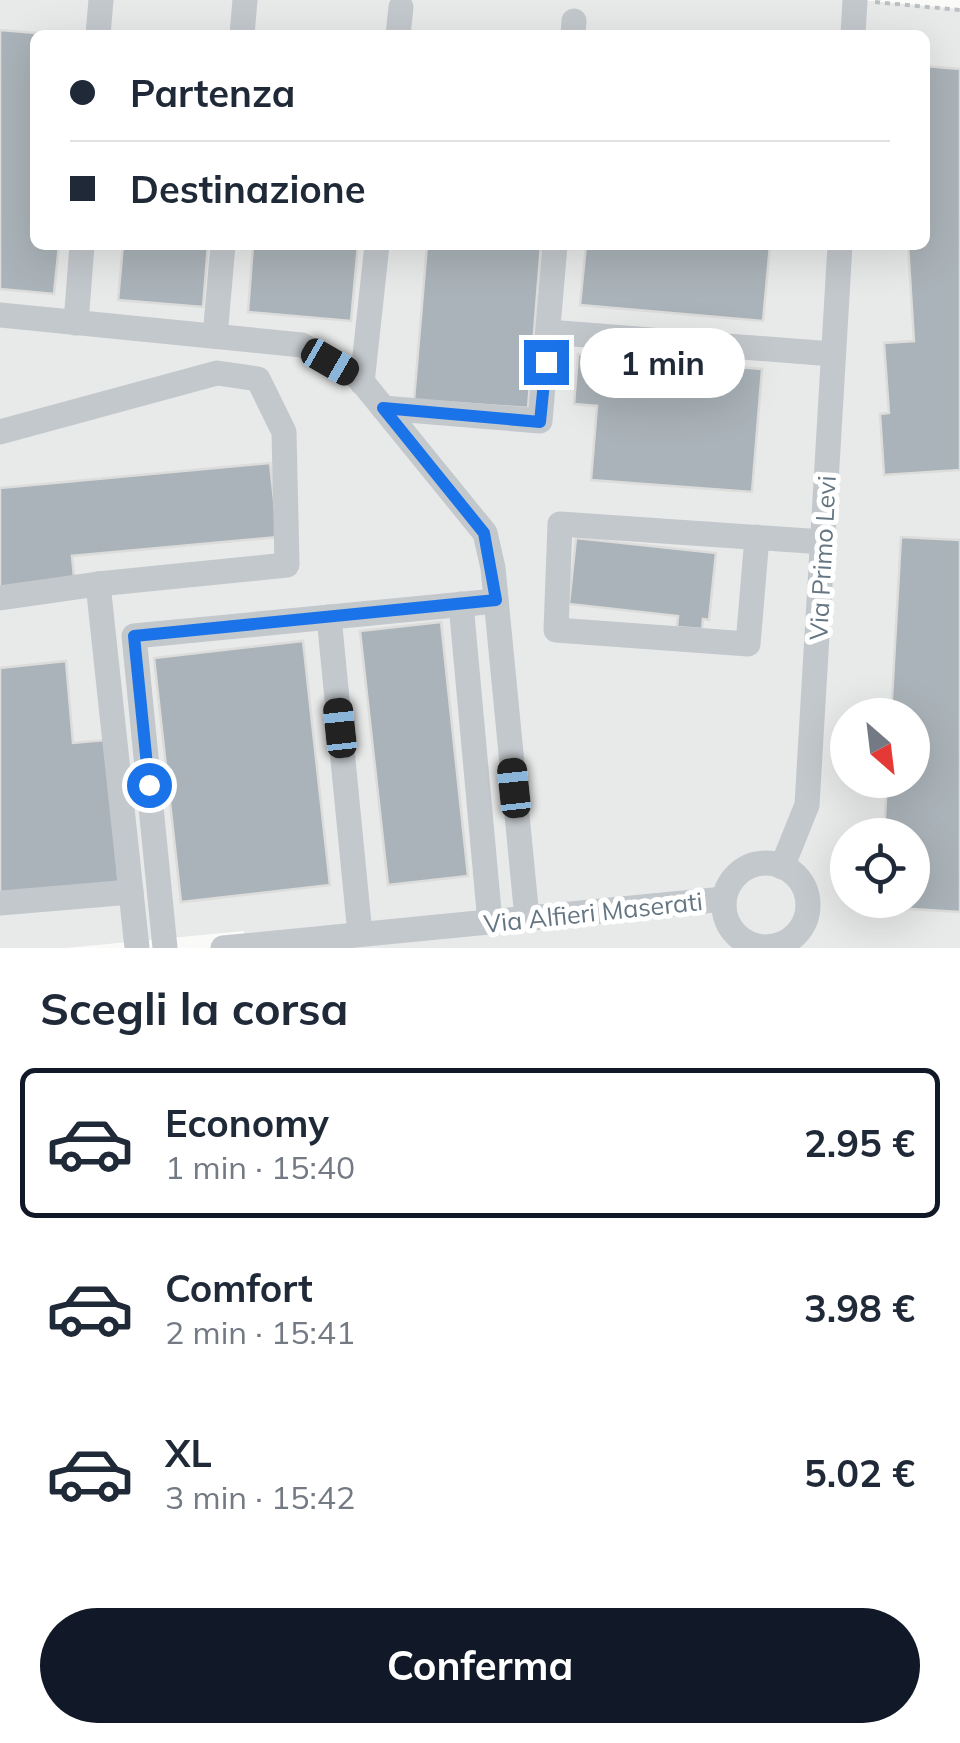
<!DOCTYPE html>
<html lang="it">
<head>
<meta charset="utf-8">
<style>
	:root { --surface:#fff; --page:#f6f6f7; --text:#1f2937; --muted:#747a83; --line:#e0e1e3; --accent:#111827 }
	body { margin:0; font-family:Mulish,sans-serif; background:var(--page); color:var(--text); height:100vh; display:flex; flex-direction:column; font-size:38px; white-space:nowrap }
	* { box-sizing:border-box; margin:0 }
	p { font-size:32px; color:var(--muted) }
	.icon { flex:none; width:55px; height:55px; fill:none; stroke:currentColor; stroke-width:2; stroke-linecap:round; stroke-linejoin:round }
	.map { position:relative; height:948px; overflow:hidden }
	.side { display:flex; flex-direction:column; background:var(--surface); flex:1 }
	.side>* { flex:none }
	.banner { position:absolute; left:30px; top:30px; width:900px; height:220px; border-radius:15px; box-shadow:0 10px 40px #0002; display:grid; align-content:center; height:220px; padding:0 40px; background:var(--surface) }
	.needle { width:65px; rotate:152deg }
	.fabs { position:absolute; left:830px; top:698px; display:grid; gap:20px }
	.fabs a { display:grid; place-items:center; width:100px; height:100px; border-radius:50%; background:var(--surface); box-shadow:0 10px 40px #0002; font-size:50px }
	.end { position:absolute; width:45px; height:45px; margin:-22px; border:12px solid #1a73e8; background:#fff; box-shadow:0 0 0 5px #fff }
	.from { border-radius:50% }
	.bubble { position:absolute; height:70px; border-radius:35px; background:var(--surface); box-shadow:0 10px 40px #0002; font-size:32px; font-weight:700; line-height:70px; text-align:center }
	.car { position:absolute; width:30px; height:60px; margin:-30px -15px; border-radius:12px; box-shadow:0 0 8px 2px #0007; background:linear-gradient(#222 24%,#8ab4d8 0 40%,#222 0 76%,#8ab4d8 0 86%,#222 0) }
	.banner b { display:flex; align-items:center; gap:35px; height:95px; font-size:38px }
	.banner b+b { border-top:2px solid var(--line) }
	.banner i { width:25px; height:25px; background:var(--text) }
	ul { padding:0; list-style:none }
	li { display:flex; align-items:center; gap:30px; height:150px; margin:0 20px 15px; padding:0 20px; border:5px solid transparent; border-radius:15px }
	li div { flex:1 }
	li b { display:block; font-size:38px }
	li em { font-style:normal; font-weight:700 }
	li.current { border-color:var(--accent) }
	li>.icon { width:90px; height:90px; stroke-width:1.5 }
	h2 { padding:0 40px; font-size:45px; line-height:120px }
	.button { display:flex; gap:20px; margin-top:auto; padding:20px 40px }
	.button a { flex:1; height:115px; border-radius:60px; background:var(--accent); color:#fff; font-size:40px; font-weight:700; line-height:115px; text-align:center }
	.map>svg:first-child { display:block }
	.built { fill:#e8e9e9; fill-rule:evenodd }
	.building { fill:#aab3b9; stroke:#dcdcda; stroke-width:2.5 }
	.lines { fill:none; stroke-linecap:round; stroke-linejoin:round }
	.path { stroke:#bbbfc2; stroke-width:4; stroke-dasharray:5 5; stroke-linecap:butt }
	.minor { stroke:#c3c8cc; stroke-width:25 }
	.route { stroke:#1a73e8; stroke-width:12 }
	.labels { text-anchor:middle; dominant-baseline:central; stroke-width:10; stroke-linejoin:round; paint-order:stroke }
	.street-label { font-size:25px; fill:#657683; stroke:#fff }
</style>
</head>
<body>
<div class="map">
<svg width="960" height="948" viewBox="0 0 960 948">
	<rect width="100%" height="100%" fill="#fafaf8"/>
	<!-- built -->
	<path class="built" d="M0,0H861L960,9V948H247L244,931L66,948H0ZM35,35H925V245H35ZM848,715H912V780H848ZM848,835H912V900H848Z"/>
	<!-- building -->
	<g class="building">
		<path d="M0,30L59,35H35V245H59L54,294L0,289Z"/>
		<path d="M925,66L960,69V470L884,475L880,414L889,413L884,343L914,341L908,245H925Z"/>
		<path d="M123,245H208L203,307L118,300Z"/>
		<path d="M253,245H358L351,321L248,312Z"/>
		<path d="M427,245H541L528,408L414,400Z"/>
		<path d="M586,245H770L763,321L580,305Z"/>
		<path d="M578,354L762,369L752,492L591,480L597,406L574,404Z"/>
		<path d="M270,463L278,537L72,556L75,587L0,594V488Z"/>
		<path d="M901,537L960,540V912L879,907L880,900H912V835H884L887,780H912V715H891Z"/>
		<path d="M576,538L716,553L709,620L703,619L702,629L677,627L678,616L569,604Z"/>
		<path d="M441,622L468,876L388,885L360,631Z"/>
		<path d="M303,641L330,885L181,902L154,658Z"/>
		<path d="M66,661L73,743L106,740L119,885L0,896V668Z"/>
	</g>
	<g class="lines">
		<!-- path -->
		<path class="path" d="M875,2L960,10"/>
		<!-- minor -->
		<g class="minor">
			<path d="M98,35L101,0"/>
			<path d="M242,35L245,0"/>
			<path d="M398,35L401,7"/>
			<path d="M573,35L574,21"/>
			<path d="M853,35L855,0"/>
			<path d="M0,315L302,345L359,378L485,533L493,568L527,918"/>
			<path d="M76,323L82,245"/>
			<path d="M548,332L833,354"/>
			<path d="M215,336L223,245"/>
			<path d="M362,383L377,245"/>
			<path d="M383,408L540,421L555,245"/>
			<path d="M0,432L217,373L258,379L284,432L287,565L98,584L137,948"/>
			<path d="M757,537L748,644L556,630L560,524L823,542"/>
			<path d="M0,598L98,584"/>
			<path d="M461,604L490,922"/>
			<path d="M329,617L360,934"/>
			<circle cx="766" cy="905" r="42"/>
			<path d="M782,867L807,805L840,245"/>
			<path d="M0,903L131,892"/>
			<path d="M165,948L134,636L496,601"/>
			<path d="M223,948L724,899"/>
		</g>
	</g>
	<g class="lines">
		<!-- route -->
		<path class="route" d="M149,785L134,636L496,600L484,533L383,408L540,422L546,362"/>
	</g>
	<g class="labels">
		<!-- street labels -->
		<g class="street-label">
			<text transform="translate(822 558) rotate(-87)">Via Primo Levi</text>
			<text transform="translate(593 912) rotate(-6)">Via Alfieri Maserati</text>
		</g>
	</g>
</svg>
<div class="fabs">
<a><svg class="needle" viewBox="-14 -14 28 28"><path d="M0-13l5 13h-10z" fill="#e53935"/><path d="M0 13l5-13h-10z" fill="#747a83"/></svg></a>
<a><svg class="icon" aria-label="locate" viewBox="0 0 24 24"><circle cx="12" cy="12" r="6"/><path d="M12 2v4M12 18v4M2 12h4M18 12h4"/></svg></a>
</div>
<i class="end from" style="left:149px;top:785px"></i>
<i class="end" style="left:546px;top:362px"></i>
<div class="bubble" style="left:580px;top:328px;width:165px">1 min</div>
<i class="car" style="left:330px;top:362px;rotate:120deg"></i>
<i class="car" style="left:340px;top:728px;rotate:354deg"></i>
<i class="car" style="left:514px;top:788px;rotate:354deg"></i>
<div class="banner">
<b><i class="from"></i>Partenza</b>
<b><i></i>Destinazione</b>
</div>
</div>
<section class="side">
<h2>Scegli la corsa</h2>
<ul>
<li class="current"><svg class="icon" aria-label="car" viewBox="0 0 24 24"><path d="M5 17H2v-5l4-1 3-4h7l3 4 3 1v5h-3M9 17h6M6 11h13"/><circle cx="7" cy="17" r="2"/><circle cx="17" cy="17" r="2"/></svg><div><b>Economy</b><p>1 min · 15:40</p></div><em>2.95 €</em></li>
<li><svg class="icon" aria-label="car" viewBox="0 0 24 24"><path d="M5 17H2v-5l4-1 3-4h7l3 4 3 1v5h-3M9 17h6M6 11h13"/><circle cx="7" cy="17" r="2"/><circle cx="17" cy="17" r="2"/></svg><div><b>Comfort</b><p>2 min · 15:41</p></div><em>3.98 €</em></li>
<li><svg class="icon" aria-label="car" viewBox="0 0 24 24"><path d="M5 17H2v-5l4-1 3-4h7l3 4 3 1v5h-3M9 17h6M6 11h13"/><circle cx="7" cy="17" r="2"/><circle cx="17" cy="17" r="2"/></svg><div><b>XL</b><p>3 min · 15:42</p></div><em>5.02 €</em></li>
</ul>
<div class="button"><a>Conferma</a></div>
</section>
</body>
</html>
